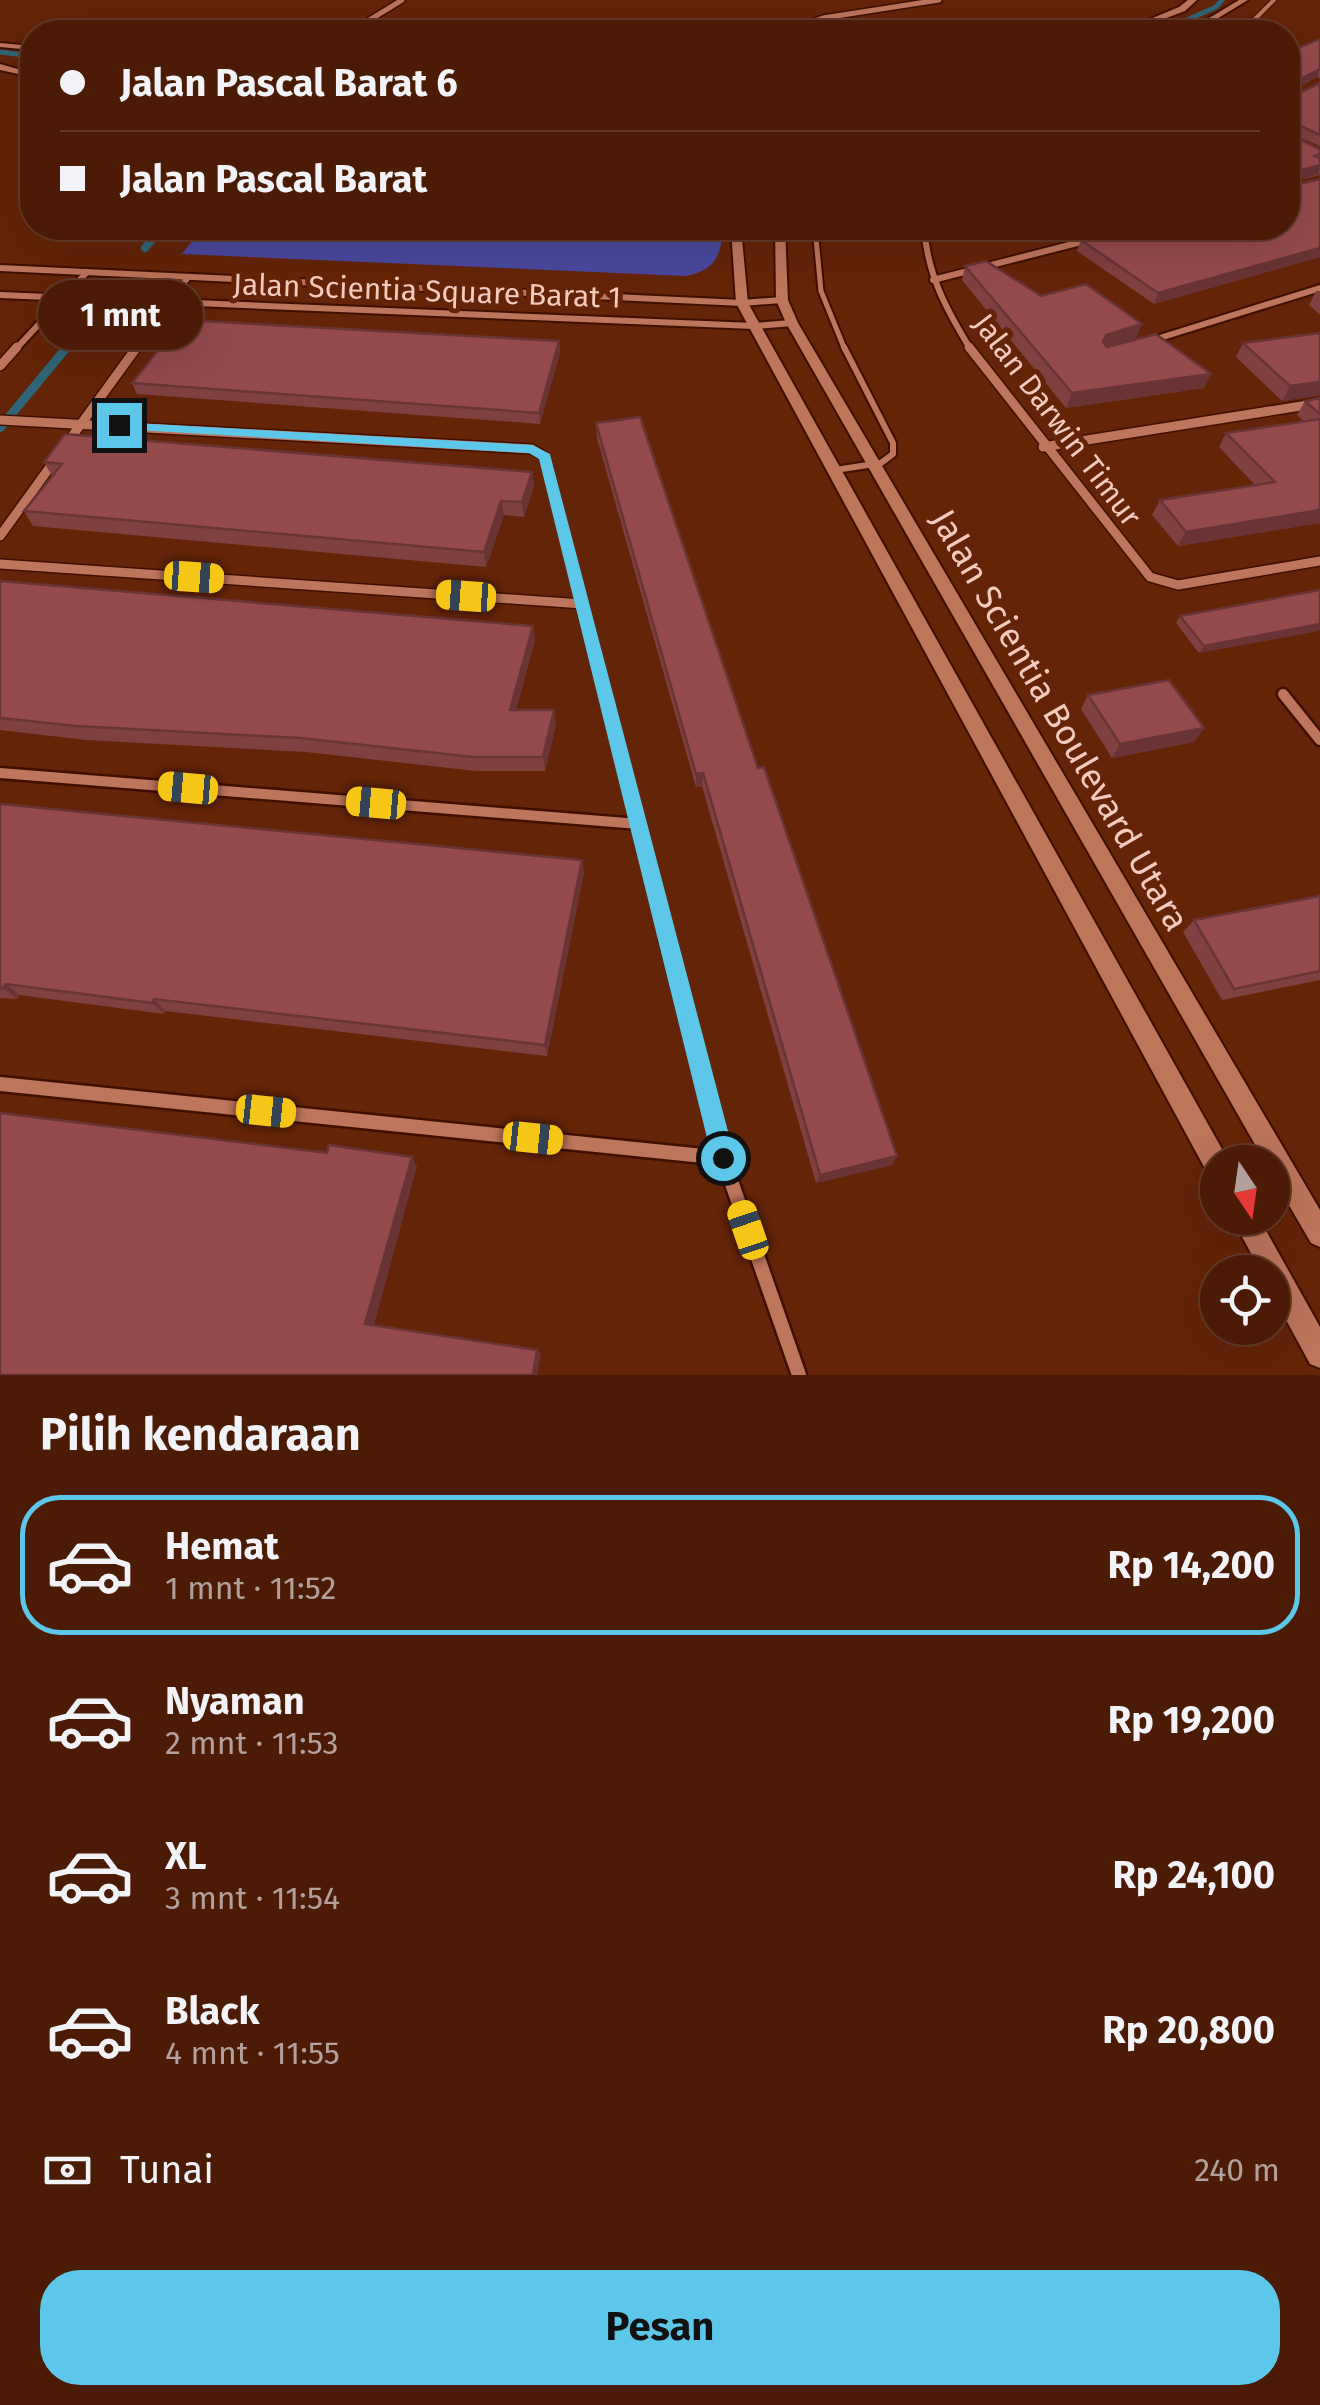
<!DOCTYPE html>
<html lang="id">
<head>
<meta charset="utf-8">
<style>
	:root { --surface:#4b1b06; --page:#552814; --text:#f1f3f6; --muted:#b2a19b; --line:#623928; --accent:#5cc7e8 }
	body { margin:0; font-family:"Fira Sans",sans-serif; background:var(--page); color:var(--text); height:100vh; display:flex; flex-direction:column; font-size:38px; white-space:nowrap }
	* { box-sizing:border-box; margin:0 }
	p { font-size:32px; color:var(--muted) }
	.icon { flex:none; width:55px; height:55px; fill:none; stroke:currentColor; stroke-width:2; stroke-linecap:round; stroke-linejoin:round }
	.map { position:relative; height:1375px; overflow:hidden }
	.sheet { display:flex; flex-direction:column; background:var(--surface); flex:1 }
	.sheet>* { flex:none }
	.banner { position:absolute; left:20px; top:20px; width:1280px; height:220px; border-radius:40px; box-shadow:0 10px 40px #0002,0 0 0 2px var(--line); display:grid; align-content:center; height:220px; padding:0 40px; background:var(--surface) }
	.needle { width:65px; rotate:167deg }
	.buttons { position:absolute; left:1200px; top:1145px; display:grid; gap:20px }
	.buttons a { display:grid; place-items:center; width:90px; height:90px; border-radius:50%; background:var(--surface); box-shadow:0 10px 40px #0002,0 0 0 2px var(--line); font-size:50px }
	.end { position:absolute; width:45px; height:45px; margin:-22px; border:12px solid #5cc7e8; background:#111; box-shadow:0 0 0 5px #111 }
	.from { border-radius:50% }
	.bubble { position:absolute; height:70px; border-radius:35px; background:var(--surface); box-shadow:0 10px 40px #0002,0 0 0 2px var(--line); font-size:32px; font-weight:700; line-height:70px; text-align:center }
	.car { position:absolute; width:30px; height:60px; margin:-30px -15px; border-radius:12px; box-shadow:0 0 8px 2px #0007; background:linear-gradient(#f5c518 24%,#345 0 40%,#f5c518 0 76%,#345 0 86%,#f5c518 0) }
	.banner b { display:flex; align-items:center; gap:35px; height:95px; font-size:38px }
	.banner b+b { border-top:2px solid var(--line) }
	.banner i { width:25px; height:25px; background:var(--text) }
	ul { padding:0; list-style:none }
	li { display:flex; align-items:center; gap:30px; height:140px; margin:0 20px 15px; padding:0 20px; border:5px solid transparent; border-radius:40px }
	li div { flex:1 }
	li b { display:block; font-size:38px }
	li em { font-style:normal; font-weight:700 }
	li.active { border-color:var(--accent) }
	li>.icon { width:90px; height:90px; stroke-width:1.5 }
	h2 { padding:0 40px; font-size:45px; line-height:120px }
	.pay { display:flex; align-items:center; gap:25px; height:110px; padding:0 40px; font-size:38px }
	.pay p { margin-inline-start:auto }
	.cta { display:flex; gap:20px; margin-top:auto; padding:20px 40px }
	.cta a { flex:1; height:115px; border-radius:40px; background:var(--accent); color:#111; font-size:40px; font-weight:700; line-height:115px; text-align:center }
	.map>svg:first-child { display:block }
	.green { fill:#4a489d }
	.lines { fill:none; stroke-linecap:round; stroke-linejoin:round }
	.stream-far2 { stroke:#2e6677; stroke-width:5 }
	.stream-far1 { stroke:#2e6677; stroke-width:8 }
	.stream { stroke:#2e6677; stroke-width:9 }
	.service-far2-casing { stroke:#3f1000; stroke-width:6 }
	.service-far1-casing { stroke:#3f1000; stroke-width:9 }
	.service-casing { stroke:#3f1000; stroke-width:10 }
	.minor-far4-casing { stroke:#3f1000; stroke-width:8 }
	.minor-far3-casing { stroke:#3f1000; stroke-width:10 }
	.minor-far2-casing { stroke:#3f1000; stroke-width:12 }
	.minor-far1-casing { stroke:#3f1000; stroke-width:15 }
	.minor-casing { stroke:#3f1000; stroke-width:19 }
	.tertiary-casing { stroke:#3f1000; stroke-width:4 }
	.service-far2 { stroke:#bd755b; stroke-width:4 }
	.service-far1 { stroke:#bd755b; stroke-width:5 }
	.service { stroke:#bd755b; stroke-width:6 }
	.minor-far4 { stroke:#bd755b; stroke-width:5 }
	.minor-far3 { stroke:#bd755b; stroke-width:6 }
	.minor-far2 { stroke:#bd755b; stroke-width:9 }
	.minor-far1 { stroke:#bd755b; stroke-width:10 }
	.minor { stroke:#bd755b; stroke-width:14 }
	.tertiary { fill:#bd755b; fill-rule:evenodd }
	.wall { fill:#7f4040 }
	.shaded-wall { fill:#683434 }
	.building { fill:#944a4b; stroke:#683434; stroke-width:2.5 }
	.route { fill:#5cc7e8 }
	.labels { text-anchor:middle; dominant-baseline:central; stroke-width:10; stroke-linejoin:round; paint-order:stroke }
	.far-street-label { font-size:30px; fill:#f3cbbd; stroke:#642408 }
	.street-label { font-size:35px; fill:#f3cbbd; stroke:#642408 }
</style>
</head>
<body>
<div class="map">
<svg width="1320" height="1375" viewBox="0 0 1320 1375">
	<rect width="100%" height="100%" fill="#642408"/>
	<!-- green -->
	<path class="green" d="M202,228H722C722,256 715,270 686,276L182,254Z"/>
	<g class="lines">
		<!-- stream-far2 -->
		<g class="stream-far2">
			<path d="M1160,32L1216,7L1222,0"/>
			<path d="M0,52L32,56"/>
		</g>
		<!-- stream-far1 -->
		<g class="stream-far1">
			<path d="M145,248L162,228"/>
			<path d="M65,350L77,336"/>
		</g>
		<!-- stream -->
		<path class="stream" d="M0,428L67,347"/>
		<!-- service-far2 casing -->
		<g class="service-far2-casing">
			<path id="service-far2" d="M1227,32L1255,19L1274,0"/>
		</g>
		<!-- service-far1 casing -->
		<g class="service-far1-casing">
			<path id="service-far1" d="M815,228L821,291L845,350"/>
		</g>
		<!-- service casing -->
		<g class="service-casing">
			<path id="service" d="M835,470L881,463L893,454V443L844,347"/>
		</g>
		<!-- minor-far4 casing -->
		<g class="minor-far4-casing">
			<g id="minor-far4">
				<path d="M350,32L402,0"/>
				<path d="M808,32L806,24L823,18L939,0"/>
			</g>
		</g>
		<!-- minor-far3 casing -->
		<g class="minor-far3-casing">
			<g id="minor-far3">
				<path d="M924,228C928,276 946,309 971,350"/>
				<path d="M0,268L742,303L782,300"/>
				<path d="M933,280L1089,240"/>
				<path d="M0,295L754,326L792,323"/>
				<path d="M1150,341L1320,288"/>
				<path d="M15,350L87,272"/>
				<path d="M135,350L188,277"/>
			</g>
		</g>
		<!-- minor-far2 casing -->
		<g class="minor-far2-casing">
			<g id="minor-far2">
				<path d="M969,347L1150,577L1178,585L1320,561"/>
				<path d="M0,366L17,347"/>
				<path d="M0,420L532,449L545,457L583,607"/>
				<path d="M65,446L137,347"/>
				<path d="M1043,447L1320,403"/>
				<path d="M0,536L55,460"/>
				<path d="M0,564L583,604"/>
			</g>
		</g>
		<!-- minor-far1 casing -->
		<g class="minor-far1-casing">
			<g id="minor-far1">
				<path d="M582,604L668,941"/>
				<path d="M1283,694L1320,740"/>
				<path d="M0,773L639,824"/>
			</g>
		</g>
		<!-- minor casing -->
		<g class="minor-casing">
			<g id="minor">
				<path d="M667,939L723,1158L799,1375"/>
				<path d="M0,1084L723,1158"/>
			</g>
		</g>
		<!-- tertiary casing -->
		<g class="tertiary-casing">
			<g id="tertiary">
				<path d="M1188,0H1197L1185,11L1129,32H1119L1179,7Z"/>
				<path d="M1239,0H1248L1195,32H1186Z"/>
				<path d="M0,43L32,46V50L0,47Z"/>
				<path d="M0,64L32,73V77L0,70Z"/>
				<path d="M731,228H741L748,303L1227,1158L1228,1162H1218V1179L1209,1176L736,303Z"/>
				<path d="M775,228H785L788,300L798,323L1320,1210V1247L1311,1243L1272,1176V1162H1265L786,323L776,300Z"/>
				<path d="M1232,1218H1259L1320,1327V1368L1310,1364L1272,1294V1272H1261Z"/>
			</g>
		</g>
		<!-- service-far2 -->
		<use href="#service-far2" class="service-far2"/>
		<!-- service-far1 -->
		<use href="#service-far1" class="service-far1"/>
		<!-- service -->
		<use href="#service" class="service"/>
		<!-- minor-far4 -->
		<use href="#minor-far4" class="minor-far4"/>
		<!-- minor-far3 -->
		<use href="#minor-far3" class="minor-far3"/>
		<!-- minor-far2 -->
		<use href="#minor-far2" class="minor-far2"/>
		<!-- minor-far1 -->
		<use href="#minor-far1" class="minor-far1"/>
		<!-- minor -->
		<use href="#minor" class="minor"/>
		<!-- tertiary -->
		<use href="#tertiary" class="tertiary"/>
	</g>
	<!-- wall -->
	<g class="wall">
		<path d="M1320,39V78L1317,77L1288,93L1291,97L1320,83V146L1289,133L1320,149V175L1288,183L1290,186L1320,179V257L1154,304L1077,251L1081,240L1288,228V52Z"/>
		<path d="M1031,228H1121L1062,240L1049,231L1039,233Z"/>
		<path d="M965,266L1041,296L1136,338L1107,347L1204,388L1066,408L962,280Z"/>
		<path d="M1316,291H1320V315L1309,305Z"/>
		<path d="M559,341L560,352L540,424L137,394L132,383Z"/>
		<path d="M1243,343L1320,395L1282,401L1236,357Z"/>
		<path d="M1320,398V523L1178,546L1152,515L1160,500L1255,485L1219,447L1226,433L1304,422L1297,415L1305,401Z"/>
		<path d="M596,423L892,1165L816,1183L702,786L696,787L597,438Z"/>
		<path d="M44,462L532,472L534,486L524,517L504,515L486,567L33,526L24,511L52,476Z"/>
		<path d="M0,581L533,626L535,640L516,710L556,724L545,771H476L306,752L86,740L0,730Z"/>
		<path d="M1320,590L1199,653L1176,623L1180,616Z"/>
		<path d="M1088,695L1204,728L1194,742L1112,758L1081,709Z"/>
		<path d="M0,804L584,872L547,1056L165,1011L164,1014L19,995L17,999L0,998Z"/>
		<path d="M1320,896V980L1222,1000L1183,932L1194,920Z"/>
	</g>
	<!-- shaded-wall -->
	<g class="shaded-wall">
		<path d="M1320,69L1317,77L1288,93L1289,85Z"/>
		<path d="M1320,165L1319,174L1288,183V177L1291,173Z"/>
		<path d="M1041,228H1050L1049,231L1039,233Z"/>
		<path d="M1076,228H1121L1062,240L1066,230Z"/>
		<path d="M1320,248V257L1154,304L1158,293Z"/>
		<path d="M1142,324L1136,338L1101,349L1106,335Z"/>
		<path d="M559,341L560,352L540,424L539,413Z"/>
		<path d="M1211,374L1204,388L1066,408L1072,393Z"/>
		<path d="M1320,382V395L1282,401L1290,386Z"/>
		<path d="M532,472L534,486L524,517L522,502Z"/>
		<path d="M501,501L504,515L486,567L484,552Z"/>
		<path d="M1320,510V523L1178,546L1186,532Z"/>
		<path d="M1320,624V631L1199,653L1204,646Z"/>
		<path d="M533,626L535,640L512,724L510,710Z"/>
		<path d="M554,710L556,724L545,771L543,757Z"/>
		<path d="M1204,728L1194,742L1112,758L1120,744Z"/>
		<path d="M703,773L702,786L696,787V774Z"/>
		<path d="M582,860L584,872L547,1056L545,1045Z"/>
		<path d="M6,984L19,995L17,999L3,988Z"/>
		<path d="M154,999L165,1011L164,1014L153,1003Z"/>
		<path d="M897,1156L892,1165L816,1183L820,1175Z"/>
		<path d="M412,1157L417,1166L373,1329L365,1324Z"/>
		<path d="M537,1350L541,1354L537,1375H533Z"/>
	</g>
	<!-- building -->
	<g class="building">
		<path d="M1320,39V69L1289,85L1288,88V52Z"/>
		<path d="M1320,83V135L1294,123L1288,126V93L1291,97Z"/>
		<path d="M1288,127L1289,134L1320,149V154L1315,156L1320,158V165L1291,173L1288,177Z"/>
		<path d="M1320,179V248L1158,293L1081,240L1131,228H1288V182L1290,186Z"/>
		<path d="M986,261L1041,296L1086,284L1142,324L1106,335L1103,342L1107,347L1156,334L1211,374L1072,393L965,266Z"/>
		<path d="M182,320L559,341L539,413L132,383Z"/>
		<path d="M1320,333V382L1290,386L1243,343Z"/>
		<path d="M1320,398V414L1305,401Z"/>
		<path d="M640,417L758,768L764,767L897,1156L820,1175L703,773L696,774L596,423Z"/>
		<path d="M1320,419V510L1186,532L1160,500L1275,482L1226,433Z"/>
		<path d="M65,434L532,472L522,502L501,501L484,552L24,511L62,464L44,462Z"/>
		<path d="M0,581L533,626L510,710H554L543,757H473L300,738L76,726L0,718Z"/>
		<path d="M1320,590V624L1204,646L1180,616Z"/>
		<path d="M1169,680L1204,728L1120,744L1088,695Z"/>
		<path d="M0,804L582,860L545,1045L154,999L153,1003L6,984L3,988H0Z"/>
		<path d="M1320,896V971L1234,989L1194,920Z"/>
		<path d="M0,1113L327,1153L329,1145L412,1157L365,1324L537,1350L533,1375H0Z"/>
	</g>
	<!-- route -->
	<path class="route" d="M115,422L532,445L550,454L735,1158L731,1166L723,1169L715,1166L712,1158L539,459L529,453L119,429L113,425Z"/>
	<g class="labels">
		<!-- far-street labels -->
		<g class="far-street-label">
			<text transform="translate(427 291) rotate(2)">Jalan Scientia Square Barat 1</text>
			<text transform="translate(1057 420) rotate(53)">Jalan Darwin Timur</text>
		</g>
		<!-- street labels -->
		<g class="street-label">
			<text transform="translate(1060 720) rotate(60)">Jalan Scientia Boulevard Utara</text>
		</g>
	</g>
</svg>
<div class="buttons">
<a><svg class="needle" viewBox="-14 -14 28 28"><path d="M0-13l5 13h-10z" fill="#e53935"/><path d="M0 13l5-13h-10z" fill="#b2a19b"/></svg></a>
<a><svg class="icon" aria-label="locate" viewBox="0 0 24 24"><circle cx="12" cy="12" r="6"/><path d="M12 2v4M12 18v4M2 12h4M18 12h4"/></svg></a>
</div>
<i class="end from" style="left:723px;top:1158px"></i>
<i class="end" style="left:119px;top:425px"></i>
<div class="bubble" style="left:38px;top:280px;width:165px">1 mnt</div>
<i class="car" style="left:194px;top:577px;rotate:94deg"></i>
<i class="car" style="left:466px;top:596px;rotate:274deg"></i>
<i class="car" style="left:188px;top:788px;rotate:275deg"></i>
<i class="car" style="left:376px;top:803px;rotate:275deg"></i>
<i class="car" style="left:266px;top:1111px;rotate:96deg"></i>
<i class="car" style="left:533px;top:1138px;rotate:96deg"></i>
<i class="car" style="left:748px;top:1230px;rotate:341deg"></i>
<div class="banner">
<b><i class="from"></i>Jalan Pascal Barat 6</b>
<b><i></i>Jalan Pascal Barat</b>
</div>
</div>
<section class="sheet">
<h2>Pilih kendaraan</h2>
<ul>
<li class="active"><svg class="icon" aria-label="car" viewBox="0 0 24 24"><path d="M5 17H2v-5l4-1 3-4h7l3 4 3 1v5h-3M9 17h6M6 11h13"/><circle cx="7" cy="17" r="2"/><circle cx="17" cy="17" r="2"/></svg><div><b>Hemat</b><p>1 mnt · 11:52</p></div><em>Rp 14,200</em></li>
<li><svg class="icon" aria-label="car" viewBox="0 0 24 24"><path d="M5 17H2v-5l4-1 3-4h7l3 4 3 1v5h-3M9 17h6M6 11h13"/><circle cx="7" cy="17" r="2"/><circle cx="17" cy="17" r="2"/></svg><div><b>Nyaman</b><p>2 mnt · 11:53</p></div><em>Rp 19,200</em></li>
<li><svg class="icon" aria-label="car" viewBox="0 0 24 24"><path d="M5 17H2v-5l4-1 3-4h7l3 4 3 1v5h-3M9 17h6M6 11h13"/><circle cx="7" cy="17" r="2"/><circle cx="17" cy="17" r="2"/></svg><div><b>XL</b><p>3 mnt · 11:54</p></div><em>Rp 24,100</em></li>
<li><svg class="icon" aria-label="car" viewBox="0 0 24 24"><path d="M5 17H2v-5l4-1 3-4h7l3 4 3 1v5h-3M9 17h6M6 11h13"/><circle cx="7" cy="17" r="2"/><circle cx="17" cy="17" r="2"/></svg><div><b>Black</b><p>4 mnt · 11:55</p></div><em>Rp 20,800</em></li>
</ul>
<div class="pay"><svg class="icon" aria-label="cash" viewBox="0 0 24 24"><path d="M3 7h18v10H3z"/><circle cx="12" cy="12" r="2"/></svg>Tunai<p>240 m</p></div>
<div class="cta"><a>Pesan</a></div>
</section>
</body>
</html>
